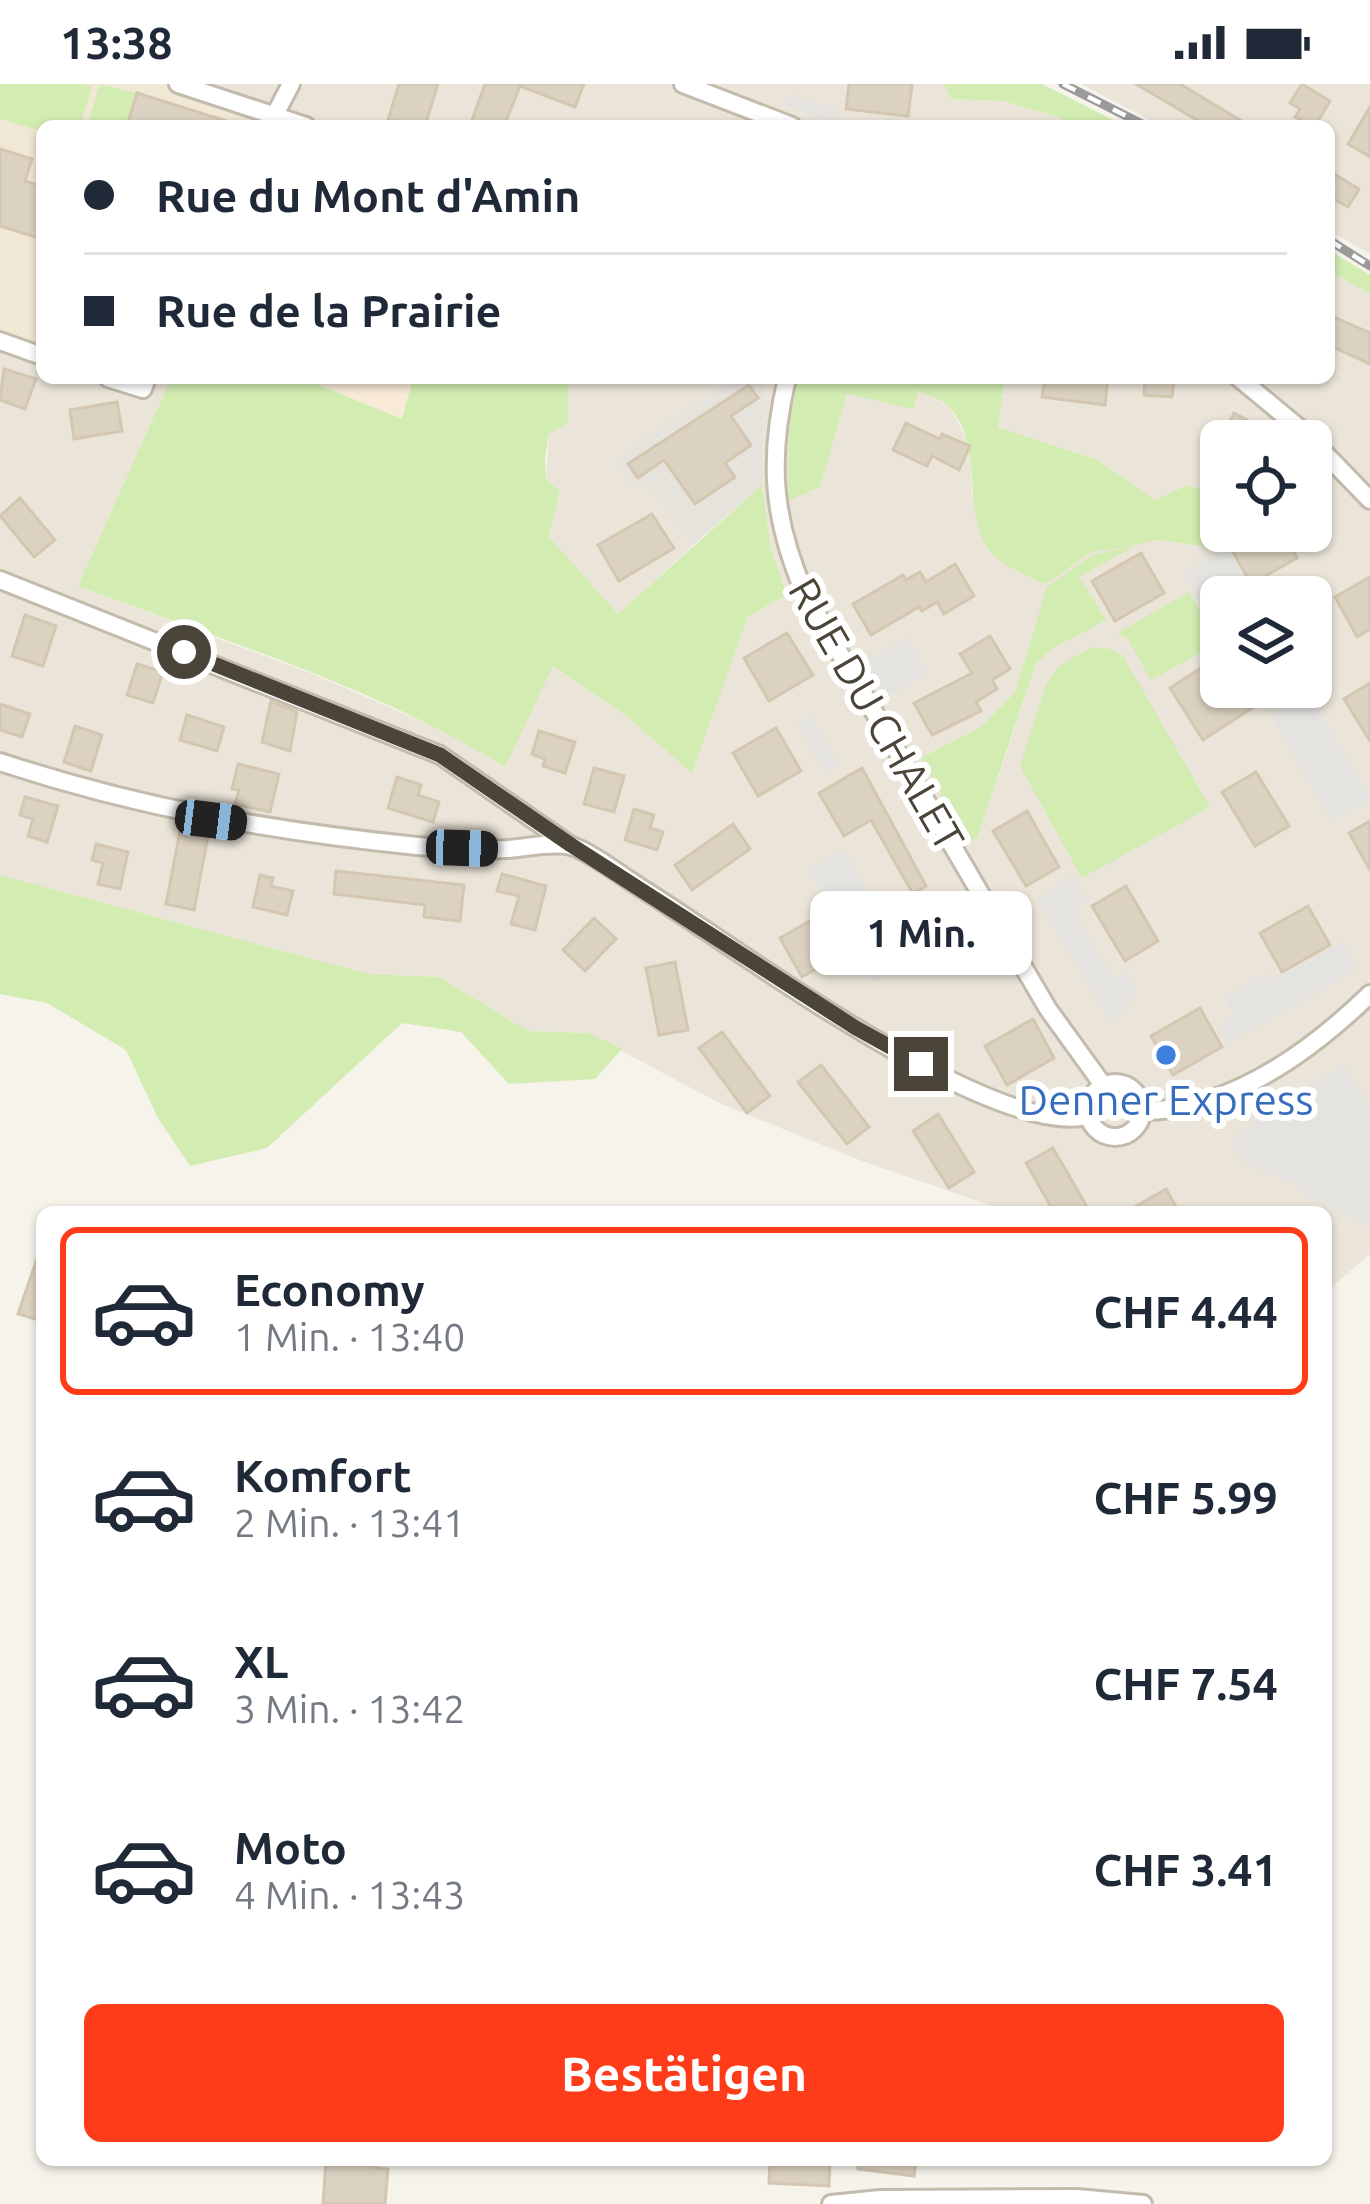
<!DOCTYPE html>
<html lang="de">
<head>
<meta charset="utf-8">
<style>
	:root { --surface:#fff; --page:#f2f2f3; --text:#1f2937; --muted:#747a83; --line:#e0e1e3; --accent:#ff3c19 }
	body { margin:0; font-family:Ubuntu,sans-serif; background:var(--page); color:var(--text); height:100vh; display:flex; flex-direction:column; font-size:45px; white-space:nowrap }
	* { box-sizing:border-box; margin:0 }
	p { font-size:39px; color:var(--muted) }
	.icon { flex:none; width:66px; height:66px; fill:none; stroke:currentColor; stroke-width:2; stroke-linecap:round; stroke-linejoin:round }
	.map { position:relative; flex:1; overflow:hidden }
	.panel { position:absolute; left:36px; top:1122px; width:1296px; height:960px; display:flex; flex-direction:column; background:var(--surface); border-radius:18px; box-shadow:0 3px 9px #0004 }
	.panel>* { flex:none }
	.banner { position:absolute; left:36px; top:36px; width:1299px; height:264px; border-radius:18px; box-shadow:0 3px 9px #0004; display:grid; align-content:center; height:264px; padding:0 48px; background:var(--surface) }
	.fabs { position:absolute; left:1200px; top:336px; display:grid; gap:24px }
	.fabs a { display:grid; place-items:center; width:132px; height:132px; border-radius:18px; background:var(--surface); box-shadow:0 3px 9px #0004; font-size:60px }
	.end { position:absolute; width:54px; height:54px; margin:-27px; border:15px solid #4b4438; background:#fff; box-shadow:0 0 0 6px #fff }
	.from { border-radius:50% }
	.bubble { position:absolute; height:84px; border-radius:18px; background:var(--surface); box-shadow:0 3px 9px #0004; font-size:39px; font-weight:700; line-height:84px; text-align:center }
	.car { position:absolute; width:36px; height:72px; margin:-36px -18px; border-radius:15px; box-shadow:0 0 9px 3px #0007; background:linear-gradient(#222 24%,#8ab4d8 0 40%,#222 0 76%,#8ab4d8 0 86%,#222 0) }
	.banner b { display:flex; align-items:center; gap:42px; height:114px; font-size:45px }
	.banner b+b { border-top:3px solid var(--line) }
	.banner i { width:30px; height:30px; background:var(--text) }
	ul { padding:21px 0 0; list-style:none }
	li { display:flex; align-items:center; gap:36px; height:168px; margin:0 24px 18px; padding:0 24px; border:6px solid transparent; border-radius:18px }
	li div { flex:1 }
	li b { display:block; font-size:45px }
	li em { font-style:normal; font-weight:700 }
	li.selected { border-color:var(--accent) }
	li>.icon { width:108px; height:108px; stroke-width:1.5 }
	.button { display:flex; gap:24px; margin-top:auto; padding:24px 48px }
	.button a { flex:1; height:138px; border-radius:18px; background:var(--accent); color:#fff; font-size:48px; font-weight:700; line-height:138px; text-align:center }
	.status { display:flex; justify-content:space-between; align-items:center; height:84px; padding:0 60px; background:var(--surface); direction:ltr }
	.status svg { height:33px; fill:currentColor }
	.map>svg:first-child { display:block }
	.residential { fill:#ebe5d9; fill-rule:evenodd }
	.commercial { fill:#f8ead6 }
	.industrial { fill:#e6e2dc }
	.education { fill:#f0e8d4 }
	.green { fill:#d2ecb2 }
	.parking { fill:#e5e3df }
	.building { fill:#dcd2c2; stroke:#d4c7b2; stroke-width:3 }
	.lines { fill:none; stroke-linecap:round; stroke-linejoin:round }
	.minor-casing { stroke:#c3bbac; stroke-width:22 }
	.minor { stroke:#fff; stroke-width:16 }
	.rail-casing { stroke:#9a9a9a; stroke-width:9 }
	.rail { stroke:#fff; stroke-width:4.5; stroke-dasharray:14; stroke-linecap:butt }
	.route { stroke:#4b4438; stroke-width:15 }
	.shop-dot { fill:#3f7fe0; stroke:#fff; stroke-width:4.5 }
	.labels { text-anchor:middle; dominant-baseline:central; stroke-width:12; stroke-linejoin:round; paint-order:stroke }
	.street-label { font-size:42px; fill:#4b4438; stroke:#fff }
	.shop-label { font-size:42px; fill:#366cbe; stroke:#fff }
</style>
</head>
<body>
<div class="status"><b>13:38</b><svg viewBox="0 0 49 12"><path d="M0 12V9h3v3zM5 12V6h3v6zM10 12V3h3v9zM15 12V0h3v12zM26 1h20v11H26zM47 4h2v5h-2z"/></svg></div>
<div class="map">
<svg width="1370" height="2120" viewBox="0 0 1370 2120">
	<rect width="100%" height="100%" fill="#f6f3eb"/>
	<!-- residential -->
	<g class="residential">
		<path d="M0,0H299L292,21L303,0H944L952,15L1003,17L1055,32L1075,42H749L727,37L695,42H42V294H171L78,502L313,590L455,652L504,683L552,582L629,634L692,687L748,532L787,511L771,465L762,401L764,294H798L789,343L820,403L847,309L912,325L919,306L950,323L970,362L972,409L1046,500L1091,468L1157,456L1209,463L1237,447H1311V357H1221V413L1189,401L1154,417L1098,376L998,343L1005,294H1329V187L1370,210V1170L1326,1208V1128H1010L862,1077L721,1020L588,949L528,947L439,893L369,890L0,791ZM1128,465L1079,493L1105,536L1052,565L1036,580L998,695L921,674L981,643L1015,608L1048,503ZM1221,513H1311V603H1221ZM1046,601L1124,769L1083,794Z"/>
		<path d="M1081,0H1370V170L1329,146V42H1161Z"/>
		<path d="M568,294H734L627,365L617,380L645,395L692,462L618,531L549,454L560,407L546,396L549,350L568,339Z"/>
	</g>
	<!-- commercial -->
	<path class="commercial" d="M302,294H413L402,335Z"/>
	<!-- industrial -->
	<path class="industrial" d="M734,294H764L762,401L692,462L645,396L631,402L616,380L627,365Z"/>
	<!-- education -->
	<path class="education" d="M0,0H178L274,31L269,42H42V272L0,257Z"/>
	<!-- green -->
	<g class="green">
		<path d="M0,0H82L92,3L80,42H42V47L0,35Z"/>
		<path d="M100,0L137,9L127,42H87Z"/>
		<path d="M944,0H1042L1125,42H1075L1055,32L1003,17L951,15Z"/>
		<path d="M1329,166L1370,191V210L1329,187Z"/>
		<path d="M171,294H302L402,335L413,294H568V339L549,350L545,373L546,396L560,407L549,453L618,530L762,401L771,465L787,511L748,532L692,689L629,634L553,582L505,683C374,602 221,556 78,502Z"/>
		<path d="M798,294H1005L998,343L1098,376L1154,416L1189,401L1221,413V447H1237L1209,463L1157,456L1133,461V463L1079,493L1106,536L1052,565L1036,580L977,754L968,759L921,674L981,643L1015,608L1047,503L1093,471L1132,462L1091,468L1046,500C1026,491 995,480 985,460C963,418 983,363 951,325C945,317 929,312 919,307L913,325L847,310L820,403L788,417L789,343Z"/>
		<path d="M1189,508L1218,559L1151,596L1128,555L1117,549Z"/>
		<path d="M1092,563L1110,565L1123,572L1210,723L1082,794L1020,682L1046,601L1059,582Z"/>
		<path d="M0,791L369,890L439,893L528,947L588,949L622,965L595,995L509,1000L461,948L402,939L267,1064L190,1082L158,1034L126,966L47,919L0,910Z"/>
	</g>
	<!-- parking -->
	<g class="parking">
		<path d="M795,10L841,27L829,38L781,19Z"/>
		<path d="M1227,464L1255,513H1221V555L1183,489Z"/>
		<path d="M907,553L928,589L888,613L867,577Z"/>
		<path d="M1248,603H1306L1370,715L1331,737L1262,616L1257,618Z"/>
		<path d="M812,631L839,681L824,689L797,639Z"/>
		<path d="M844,764L908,879L872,899L808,785Z"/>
		<path d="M1072,792L1087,818L1073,827L1114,894L1126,887L1139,908L1128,915L1132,923L1110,937L1036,814Z"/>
		<path d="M1343,857L1359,885L1229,959L1218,941L1234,931L1224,912L1266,888L1272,897Z"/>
		<path d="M1343,980L1370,1022V1141L1305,1113L1296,1101L1244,1079L1234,1064L1233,1053Z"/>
	</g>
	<!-- building -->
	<g class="building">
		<path d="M399,0H438L425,42L388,36Z"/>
		<path d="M485,0H584L575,23L520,2L504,42H470Z"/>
		<path d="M849,0H912L908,32L846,25Z"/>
		<path d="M1136,0H1180L1250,42H1207Z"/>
		<path d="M1302,0L1330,17L1315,42L1295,33L1300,25L1290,19Z"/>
		<path d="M137,9L233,39V42H127Z"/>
		<path d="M1370,23V73L1348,60Z"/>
		<path d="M0,65L32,75L25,97L42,102V155L0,142Z"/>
		<path d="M1329,87L1359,105L1348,123L1329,112Z"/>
		<path d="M1329,231L1370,249V280L1329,261Z"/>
		<path d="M4,285L36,295L25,325L0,316Z"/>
		<path d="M1045,294H1108L1105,321L1042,313Z"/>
		<path d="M1145,295L1174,297L1172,313L1144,311Z"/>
		<path d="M749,301L758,314L731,332L751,361L725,379L735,393L695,420L664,376L638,394L628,380Z"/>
		<path d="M117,318L122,347L74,355L70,326Z"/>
		<path d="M1234,329L1256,341L1254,346L1274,357H1220Z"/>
		<path d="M906,339L940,355L942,350L970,362L959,386L932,372L927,382L893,366Z"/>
		<path d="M20,414L55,456L34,473L0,432Z"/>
		<path d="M652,430L674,464L619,497L598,461Z"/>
		<path d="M1257,447H1283L1297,474L1251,500L1230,463Z"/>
		<path d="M1141,469L1164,509L1115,537L1092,497Z"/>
		<path d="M955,480L974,512L944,530L937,518L922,527L919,523L871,551L853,520L903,491L906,496L920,488L926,498Z"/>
		<path d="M1370,493V545L1357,553L1335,513Z"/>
		<path d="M25,531L56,542L43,582L12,572Z"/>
		<path d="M787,549L813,591L769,617L744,574Z"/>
		<path d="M990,552L1010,585L992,596L997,605L976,618L981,627L932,651L914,619L972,589L960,570Z"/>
		<path d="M1221,571V603H1242L1255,622L1203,656L1170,604Z"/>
		<path d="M137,580L163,588L153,619L127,611Z"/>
		<path d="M1370,599V657L1344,615Z"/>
		<path d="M271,617L297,628L290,667L262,658Z"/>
		<path d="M0,620L30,630L22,653L0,646Z"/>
		<path d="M187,631L224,643L217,667L180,656Z"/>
		<path d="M75,642L102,651L91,687L64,678Z"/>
		<path d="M776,644L801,687L758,712L733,669Z"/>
		<path d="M539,647L575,658L565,689L543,682L545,675L532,670Z"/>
		<path d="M238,680L279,690L270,728L235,720L239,706L232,705Z"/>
		<path d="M594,684L624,692L614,728L584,720Z"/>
		<path d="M862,684L926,802L913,810L871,736L844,752L819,709Z"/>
		<path d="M1256,688L1289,742L1255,762L1222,708Z"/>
		<path d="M397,693L421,701L418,711L439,718L433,738L388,724Z"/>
		<path d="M25,713L58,722L47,758L28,752L33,735L20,731Z"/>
		<path d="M634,725L654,731L650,744L663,748L657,766L625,756Z"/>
		<path d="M1027,727L1059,783L1026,802L993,747Z"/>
		<path d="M1370,737V786L1349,749Z"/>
		<path d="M733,740L750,765L692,806L675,781Z"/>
		<path d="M181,742L209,747L194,826L166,820Z"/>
		<path d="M96,760L128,768L120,805L98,800L103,779L92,776Z"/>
		<path d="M336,787L464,801L460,837L424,833L425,821L334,810Z"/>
		<path d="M502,790L546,802L535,846L511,840L519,812L497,807Z"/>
		<path d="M260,791L273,794L271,802L293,807L287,831L253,823Z"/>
		<path d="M1126,802L1158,857L1125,877L1092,822Z"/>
		<path d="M1308,822L1330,861L1282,888L1260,849Z"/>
		<path d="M956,823L968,827L981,847L977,858L947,847Z"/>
		<path d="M831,825L852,865L802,893L780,854Z"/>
		<path d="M594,834L616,855L585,887L563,866Z"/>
		<path d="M675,878L688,946L659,951L646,884Z"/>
		<path d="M1200,924L1222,963L1173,991L1151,952Z"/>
		<path d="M1033,935L1054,974L1007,1001L985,962Z"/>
		<path d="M722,948L770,1012L747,1029L699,964Z"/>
		<path d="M821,981L869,1043L847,1060L798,998Z"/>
		<path d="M938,1030L974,1088L949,1104L913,1047Z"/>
		<path d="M1053,1064L1090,1128H1054L1026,1079Z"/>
		<path d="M1166,1105L1179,1128H1126Z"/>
		<path d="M40,1166L42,1167V1237L18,1230Z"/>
		<path d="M326,2076H377L376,2084L388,2085L385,2120H323Z"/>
		<path d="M770,2076H830L829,2102L769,2099Z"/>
		<path d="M858,2076H916L914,2092L858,2085Z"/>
	</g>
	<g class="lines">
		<!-- minor casing -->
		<g class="minor-casing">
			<g id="minor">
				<path d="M178,0L306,42"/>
				<path d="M683,0L792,42"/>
				<path d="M269,42L291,0"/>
				<path d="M0,257L42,272"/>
				<path d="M108,294L143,305L147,294"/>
				<path d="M787,294C768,375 772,434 805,510L1048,925L1103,1001"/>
				<path d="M1239,294L1304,348L1370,416"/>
				<path d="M0,496L440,671L570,761"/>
				<path d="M0,678C139,724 272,747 417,762C447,765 478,766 508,765C526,764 554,757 571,762C590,767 623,793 641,804C730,859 991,1055 1087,1032"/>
				<circle cx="1115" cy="1026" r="27"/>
				<path d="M1142,1027C1230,1027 1310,968 1370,910"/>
				<path d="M831,2120L880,2115L1077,2114L1143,2120"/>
			</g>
		</g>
		<!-- minor -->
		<use href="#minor" class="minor"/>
		<!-- rail casing -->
		<g class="rail-casing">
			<g id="rail">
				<path d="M1063,0L1146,42"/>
				<path d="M1329,156L1370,182"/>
			</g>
		</g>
		<!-- rail -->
		<use href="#rail" class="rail"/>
	</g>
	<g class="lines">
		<!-- route -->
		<path class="route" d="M184,568L440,671L571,761L856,944L921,980"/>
	</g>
	<!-- markers -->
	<circle class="shop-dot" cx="1166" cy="971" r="12"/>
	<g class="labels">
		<!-- street labels -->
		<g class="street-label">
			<text transform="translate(877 630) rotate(60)">RUE DU CHALET</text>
		</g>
		<!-- shop labels -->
		<g class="shop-label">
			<text x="1166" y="1015">Denner Express</text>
		</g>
	</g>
</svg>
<div class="fabs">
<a><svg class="icon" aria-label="locate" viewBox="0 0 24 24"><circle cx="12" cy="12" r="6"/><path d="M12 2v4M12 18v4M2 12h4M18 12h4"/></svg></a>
<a><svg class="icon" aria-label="layers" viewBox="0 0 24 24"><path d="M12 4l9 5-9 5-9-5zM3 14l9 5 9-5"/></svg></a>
</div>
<i class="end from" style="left:184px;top:568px"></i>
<i class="end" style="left:921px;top:980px"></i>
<div class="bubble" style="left:810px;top:807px;width:222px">1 Min.</div>
<i class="car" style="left:211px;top:736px;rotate:97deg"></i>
<i class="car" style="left:462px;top:764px;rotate:92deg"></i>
<div class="banner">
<b><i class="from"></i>Rue du Mont d'Amin</b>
<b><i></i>Rue de la Prairie</b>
</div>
<section class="panel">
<ul>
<li class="selected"><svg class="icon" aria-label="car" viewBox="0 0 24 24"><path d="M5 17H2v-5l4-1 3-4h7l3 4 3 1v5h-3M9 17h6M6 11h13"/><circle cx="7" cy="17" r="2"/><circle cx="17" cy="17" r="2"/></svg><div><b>Economy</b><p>1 Min. · 13:40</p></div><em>CHF 4.44</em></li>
<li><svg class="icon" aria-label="car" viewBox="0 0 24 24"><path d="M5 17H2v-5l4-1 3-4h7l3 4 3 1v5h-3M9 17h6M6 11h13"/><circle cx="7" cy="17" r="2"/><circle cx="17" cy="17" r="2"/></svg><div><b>Komfort</b><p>2 Min. · 13:41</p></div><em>CHF 5.99</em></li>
<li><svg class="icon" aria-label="car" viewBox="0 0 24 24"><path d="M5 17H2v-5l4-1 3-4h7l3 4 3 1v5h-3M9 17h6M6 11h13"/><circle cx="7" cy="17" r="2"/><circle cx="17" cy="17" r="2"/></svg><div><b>XL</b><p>3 Min. · 13:42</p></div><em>CHF 7.54</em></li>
<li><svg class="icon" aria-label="car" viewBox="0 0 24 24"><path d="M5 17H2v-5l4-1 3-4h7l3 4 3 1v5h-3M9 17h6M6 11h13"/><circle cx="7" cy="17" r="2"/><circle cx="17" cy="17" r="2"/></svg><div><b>Moto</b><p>4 Min. · 13:43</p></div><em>CHF 3.41</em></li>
</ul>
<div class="button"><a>Bestätigen</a></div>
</section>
</div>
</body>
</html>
